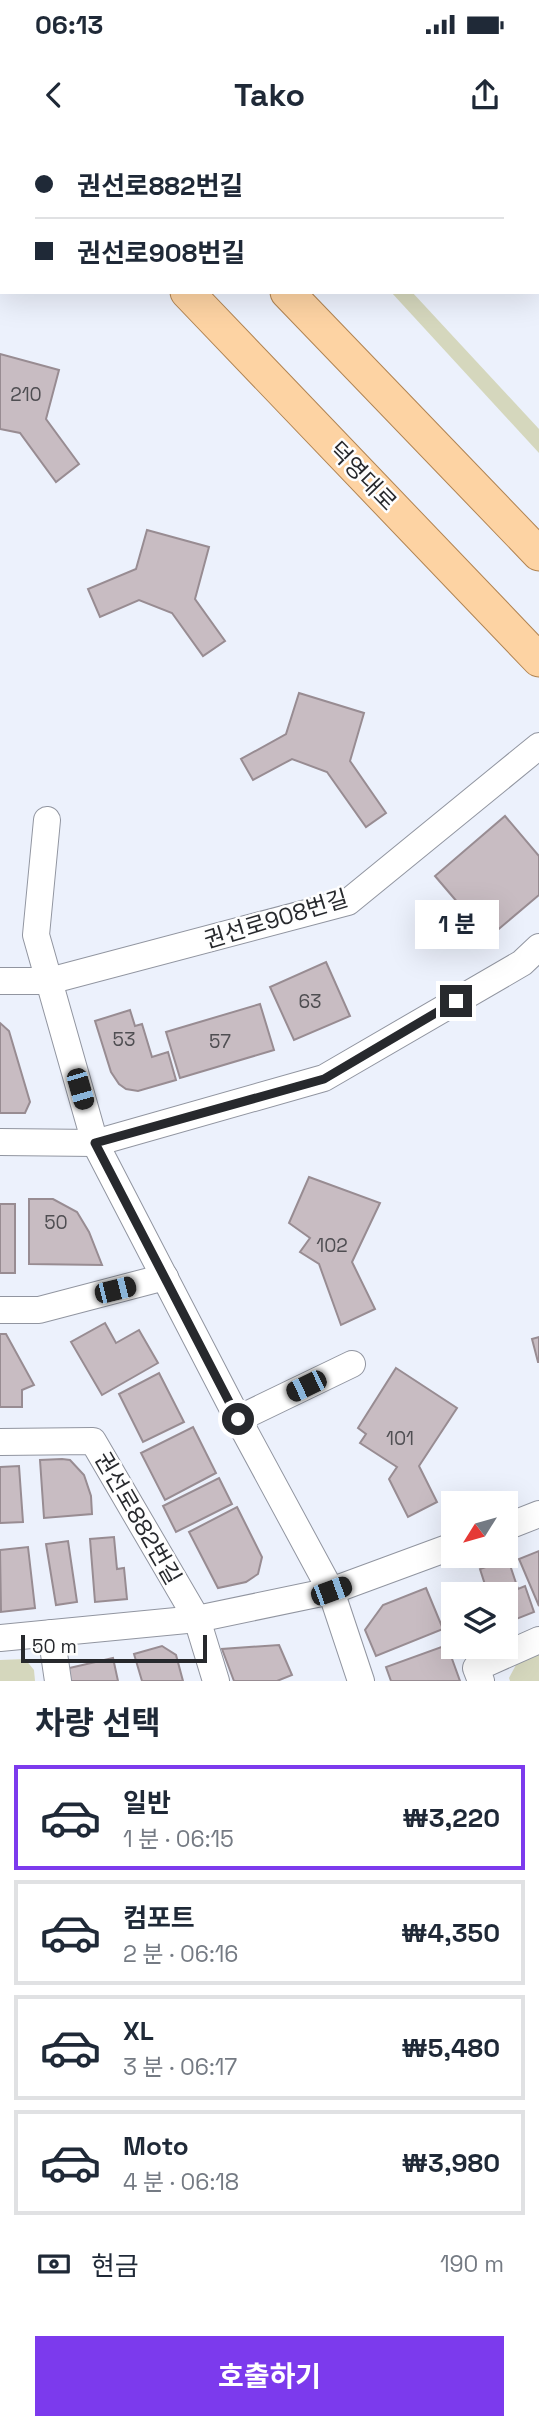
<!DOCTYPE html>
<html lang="ko">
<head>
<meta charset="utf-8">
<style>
	:root { --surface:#fff; --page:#f2f2f3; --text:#1f2937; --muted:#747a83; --line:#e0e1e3; --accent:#7c3aed }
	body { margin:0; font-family:"Space Grotesk","Noto Sans KR",sans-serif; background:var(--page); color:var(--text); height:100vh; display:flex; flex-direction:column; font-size:26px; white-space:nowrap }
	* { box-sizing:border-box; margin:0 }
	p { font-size:23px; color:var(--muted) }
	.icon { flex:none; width:38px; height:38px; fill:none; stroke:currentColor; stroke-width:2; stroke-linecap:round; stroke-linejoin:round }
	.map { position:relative; height:1541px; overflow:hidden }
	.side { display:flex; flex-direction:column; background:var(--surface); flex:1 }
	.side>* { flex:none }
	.guide { position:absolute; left:0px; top:0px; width:539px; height:154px; box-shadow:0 7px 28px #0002; display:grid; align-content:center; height:154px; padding:0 35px; background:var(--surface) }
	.needle { width:46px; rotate:233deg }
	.fabs { position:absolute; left:441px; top:1351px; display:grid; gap:14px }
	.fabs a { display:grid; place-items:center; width:77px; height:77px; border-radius:0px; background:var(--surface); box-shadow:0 7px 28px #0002; font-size:35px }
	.scale { position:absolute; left:21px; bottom:18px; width:186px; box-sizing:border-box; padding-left:7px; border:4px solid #27292d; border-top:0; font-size:19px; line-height:24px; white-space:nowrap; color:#27292d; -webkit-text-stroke:5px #fefefe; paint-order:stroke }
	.end { position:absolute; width:32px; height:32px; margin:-16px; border:9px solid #27292d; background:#fff; box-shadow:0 0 0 4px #fff }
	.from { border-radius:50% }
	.bubble { position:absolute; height:49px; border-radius:0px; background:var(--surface); box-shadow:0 7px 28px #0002; font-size:23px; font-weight:700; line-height:49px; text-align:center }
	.car { position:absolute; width:21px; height:42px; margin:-21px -10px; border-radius:9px; box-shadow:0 0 5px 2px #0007; background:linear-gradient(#222 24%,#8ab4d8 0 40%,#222 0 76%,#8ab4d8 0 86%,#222 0) }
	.guide b { display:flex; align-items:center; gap:24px; height:66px; font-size:26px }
	.guide b+b { border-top:2px solid var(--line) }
	.guide i { width:18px; height:18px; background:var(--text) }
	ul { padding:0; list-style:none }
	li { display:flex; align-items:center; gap:21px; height:105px; margin:0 14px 10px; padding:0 21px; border:4px solid var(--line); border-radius:0px }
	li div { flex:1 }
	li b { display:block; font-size:26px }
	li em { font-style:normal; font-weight:700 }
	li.active { border-color:var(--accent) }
	li>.icon { width:63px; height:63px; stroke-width:1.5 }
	h2 { padding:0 35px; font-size:32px; line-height:84px }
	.pay { display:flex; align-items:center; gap:18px; height:77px; padding:0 35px; font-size:26px }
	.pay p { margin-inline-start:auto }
	.primary-button { display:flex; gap:14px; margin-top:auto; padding:14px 35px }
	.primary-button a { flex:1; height:80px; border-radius:0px; background:var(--accent); color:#fff; font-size:28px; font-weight:700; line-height:80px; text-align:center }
	.status { display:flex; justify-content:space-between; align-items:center; height:49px; padding:0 35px; background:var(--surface); direction:ltr }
	.status svg { height:19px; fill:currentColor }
	header { display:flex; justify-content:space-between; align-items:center; height:91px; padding:0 35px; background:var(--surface); font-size:32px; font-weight:700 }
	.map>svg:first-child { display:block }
	.green { fill:#d5d7bd }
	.building { fill:#c8bcc2; stroke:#988c92; stroke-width:2 }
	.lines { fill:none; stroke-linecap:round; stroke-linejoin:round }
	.minor-casing { stroke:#9195a0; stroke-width:28 }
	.major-casing { stroke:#b18452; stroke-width:35 }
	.minor { stroke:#fff; stroke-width:26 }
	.major { stroke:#fdd3a3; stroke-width:33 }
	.route { stroke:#27292d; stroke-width:9 }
	.labels { text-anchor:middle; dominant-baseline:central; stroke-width:5; stroke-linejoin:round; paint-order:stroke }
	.number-label { font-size:19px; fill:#4f4e52 }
	.street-label { font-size:23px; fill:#27292d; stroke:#fefefe }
</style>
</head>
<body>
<div class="status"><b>06:13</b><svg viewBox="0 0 49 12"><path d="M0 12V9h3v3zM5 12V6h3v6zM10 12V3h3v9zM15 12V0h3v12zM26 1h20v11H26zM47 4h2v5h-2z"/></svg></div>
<header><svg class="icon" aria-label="back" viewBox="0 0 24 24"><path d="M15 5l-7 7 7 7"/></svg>Tako<svg class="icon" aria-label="share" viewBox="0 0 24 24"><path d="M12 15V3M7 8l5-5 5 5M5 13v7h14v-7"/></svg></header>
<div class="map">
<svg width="539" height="1541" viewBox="0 0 539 1541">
	<rect width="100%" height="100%" fill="#ecf1fc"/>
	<!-- green -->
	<g class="green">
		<path d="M391,152H412L539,289V313Z"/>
		<path d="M539,1513V1541H510L509,1538L518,1521Z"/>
		<path d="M25,1519L34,1530L35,1541H0V1520Z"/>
	</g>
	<!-- building -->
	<g class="building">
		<rect x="404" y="0" width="47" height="2"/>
		<path d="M0,214L59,230L46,279L79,324L56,342L20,293L0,289Z"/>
		<path d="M147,390L209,407L195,459L225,501L203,516L172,473L139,460L100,477L88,449L136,429Z"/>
		<path d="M299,553L364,573L350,621L386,673L366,687L327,632L292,619L253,640L241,619L286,594Z"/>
		<path d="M505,676L539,716V755L488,798L435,736Z"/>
		<path d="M326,822L350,876L294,900L270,847Z"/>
		<path d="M260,864L274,910L180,938L166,892Z"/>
		<path d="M130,870L135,886L142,884L152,917L168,912L176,940L138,951L126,949L119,944L111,932L95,881Z"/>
		<path d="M0,883L9,891L30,962L25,973H0Z"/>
		<path d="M309,1037L380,1063L352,1122L375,1169L341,1185L319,1124L300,1112L310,1098L289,1083Z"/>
		<path d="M29,1059H53L77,1072L89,1092L102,1125L29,1124Z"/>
		<rect x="0" y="1064" width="15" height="69"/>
		<path d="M105,1183L116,1203L139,1190L158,1223L102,1255L71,1202Z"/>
		<path d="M0,1194H6L34,1245L22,1250V1267H0Z"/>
		<path d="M539,1197V1222H538L532,1199Z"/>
		<path d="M396,1228L457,1268L419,1326L437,1362L408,1377L389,1339L397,1327L360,1303L366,1294L358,1288Z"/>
		<path d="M159,1233L184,1282L143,1302L119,1254Z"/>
		<path d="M193,1287L216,1333L165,1360L141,1313Z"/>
		<path d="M62,1319L70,1320L84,1335L91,1356L92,1374L44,1378L40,1320Z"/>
		<path d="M19,1326L23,1382L0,1383V1327Z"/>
		<path d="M219,1338L232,1364L176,1392L163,1366Z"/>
		<path d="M237,1367L262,1417L258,1434L246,1442L218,1448L189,1392Z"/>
		<path d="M114,1397L117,1429L124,1428L127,1459L95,1462L90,1399Z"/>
		<path d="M68,1401L77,1462L56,1465L46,1404Z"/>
		<path d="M28,1407L35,1468L1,1472L0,1410Z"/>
		<path d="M539,1411V1466L519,1419Z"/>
		<path d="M508,1419L518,1449L525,1446L534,1472L506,1483V1454H488L480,1429Z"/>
		<path d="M426,1448L443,1489L376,1516L365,1490L383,1465Z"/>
		<path d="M279,1505L292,1535L277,1541H234L222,1509Z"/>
		<path d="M447,1505L460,1541H391L386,1527Z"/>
		<path d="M162,1506L176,1515L183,1541H142L134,1514Z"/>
		<path d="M113,1518L118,1541H68L65,1529Z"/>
	</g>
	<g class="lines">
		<!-- minor casing -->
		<g class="minor-casing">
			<g id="minor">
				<path d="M47,680L36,795L95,1003L238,1279L331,1451L361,1541"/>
				<path d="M0,841H49L348,762L539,606"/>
				<path d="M0,1002L95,1003L324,938L522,823L539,807"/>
				<path d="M0,1170H39L165,1137"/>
				<path d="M238,1279L352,1224"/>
				<path d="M0,1302L93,1301L197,1479L216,1541"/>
				<path d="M506,1387L539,1374"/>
				<path d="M51,1493L58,1541"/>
				<path d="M0,1498L197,1479L331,1451L453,1406"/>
				<path d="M481,1541L476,1528L539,1500"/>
			</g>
		</g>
		<!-- major casing -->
		<g class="major-casing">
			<g id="major">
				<path d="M41,0L43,2"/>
				<path d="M141,0L142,2"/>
				<path d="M187,152L539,520"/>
				<path d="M287,152L539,414"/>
			</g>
		</g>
		<!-- minor -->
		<use href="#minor" class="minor"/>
		<!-- major -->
		<use href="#major" class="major"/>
	</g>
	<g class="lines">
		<!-- route -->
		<path class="route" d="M238,1279L95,1003L324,939L456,861"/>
	</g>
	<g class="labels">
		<!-- number labels -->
		<g class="number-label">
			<text x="26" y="254">210</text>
			<text x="310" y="861">63</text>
			<text x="124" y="899">53</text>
			<text x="220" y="901">57</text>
			<text x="56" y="1082">50</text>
			<text x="332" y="1105">102</text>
			<text x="400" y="1298">101</text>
		</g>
		<!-- street labels -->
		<g class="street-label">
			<text transform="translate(363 336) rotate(46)">덕영대로</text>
			<text transform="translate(276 779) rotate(-17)">권선로908번길</text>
			<text transform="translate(138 1378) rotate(60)">권선로882번길</text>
		</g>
	</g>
</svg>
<div class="fabs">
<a><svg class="needle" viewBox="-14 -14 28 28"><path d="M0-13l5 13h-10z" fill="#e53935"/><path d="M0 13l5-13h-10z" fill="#747a83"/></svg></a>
<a><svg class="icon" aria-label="layers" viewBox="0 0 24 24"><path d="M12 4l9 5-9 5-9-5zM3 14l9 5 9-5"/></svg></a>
</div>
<div class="scale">50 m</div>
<i class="end from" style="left:238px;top:1279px"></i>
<i class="end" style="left:456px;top:861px"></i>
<div class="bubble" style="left:415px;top:760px;width:84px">1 분</div>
<i class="car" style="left:80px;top:949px;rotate:164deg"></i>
<i class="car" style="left:115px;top:1150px;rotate:76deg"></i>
<i class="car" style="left:306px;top:1246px;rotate:244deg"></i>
<i class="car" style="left:331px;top:1451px;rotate:70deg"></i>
<div class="guide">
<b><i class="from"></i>권선로882번길</b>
<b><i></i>권선로908번길</b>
</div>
</div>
<section class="side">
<h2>차량 선택</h2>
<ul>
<li class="active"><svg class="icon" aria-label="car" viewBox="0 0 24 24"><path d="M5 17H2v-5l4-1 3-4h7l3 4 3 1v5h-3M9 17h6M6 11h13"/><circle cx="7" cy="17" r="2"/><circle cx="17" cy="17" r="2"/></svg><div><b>일반</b><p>1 분 · 06:15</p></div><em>₩3,220</em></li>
<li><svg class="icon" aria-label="car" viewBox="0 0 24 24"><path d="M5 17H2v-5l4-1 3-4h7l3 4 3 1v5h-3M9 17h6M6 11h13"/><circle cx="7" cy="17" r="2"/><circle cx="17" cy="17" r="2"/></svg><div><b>컴포트</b><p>2 분 · 06:16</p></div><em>₩4,350</em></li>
<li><svg class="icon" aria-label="car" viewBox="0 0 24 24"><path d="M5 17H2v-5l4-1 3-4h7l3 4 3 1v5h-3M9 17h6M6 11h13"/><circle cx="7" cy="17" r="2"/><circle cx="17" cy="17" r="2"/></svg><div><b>XL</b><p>3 분 · 06:17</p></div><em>₩5,480</em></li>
<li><svg class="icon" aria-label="car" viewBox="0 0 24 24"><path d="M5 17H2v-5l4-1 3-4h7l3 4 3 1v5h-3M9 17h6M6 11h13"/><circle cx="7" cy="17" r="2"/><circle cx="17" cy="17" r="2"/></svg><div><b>Moto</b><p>4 분 · 06:18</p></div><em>₩3,980</em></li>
</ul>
<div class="pay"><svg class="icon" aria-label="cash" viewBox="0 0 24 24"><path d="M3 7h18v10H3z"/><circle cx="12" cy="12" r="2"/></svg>현금<p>190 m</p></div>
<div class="primary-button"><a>호출하기</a></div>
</section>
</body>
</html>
